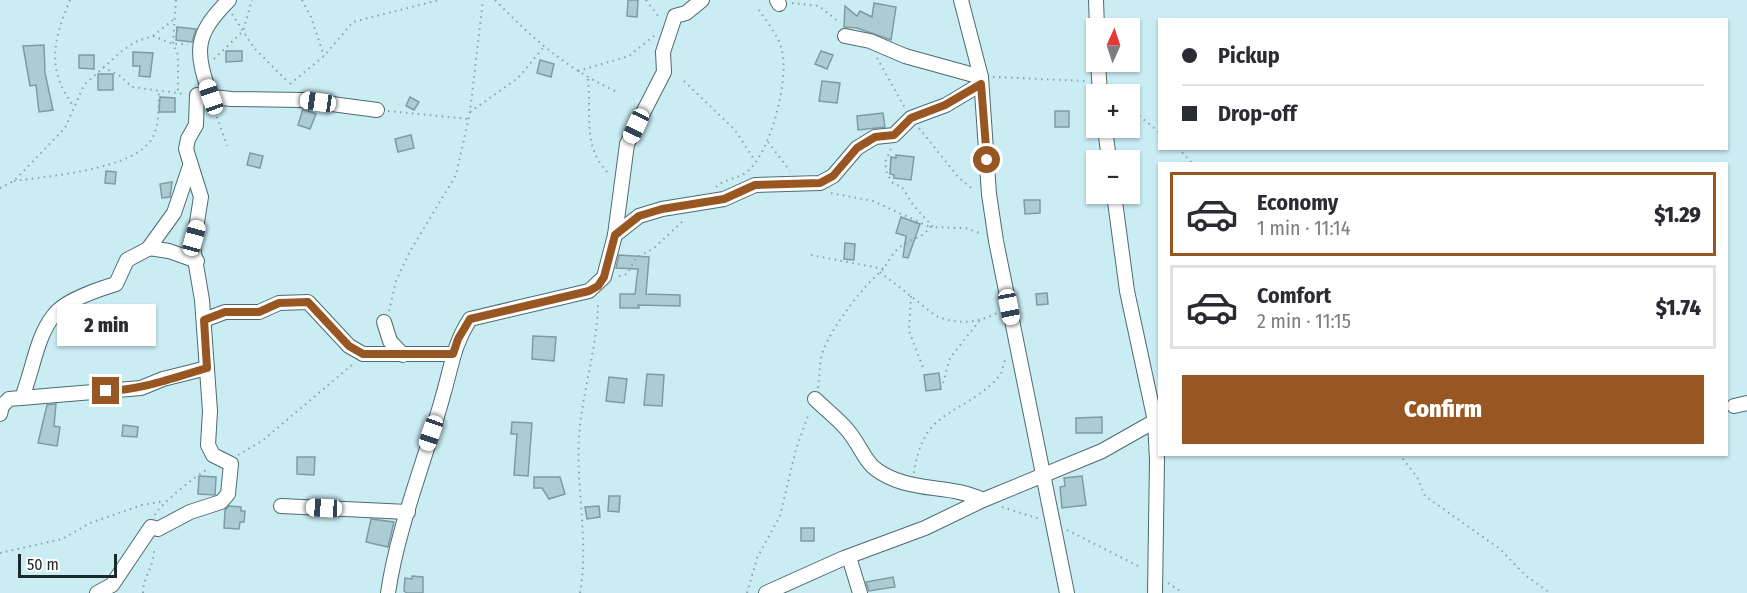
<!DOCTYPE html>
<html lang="en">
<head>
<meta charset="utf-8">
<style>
	:root { --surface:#fff; --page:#f7f7f7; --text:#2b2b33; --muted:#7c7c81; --line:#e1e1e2; --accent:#985722 }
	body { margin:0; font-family:"Fira Sans Condensed",sans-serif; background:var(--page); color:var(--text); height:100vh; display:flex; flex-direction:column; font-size:22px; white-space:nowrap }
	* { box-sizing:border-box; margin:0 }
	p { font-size:20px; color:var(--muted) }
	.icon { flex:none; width:33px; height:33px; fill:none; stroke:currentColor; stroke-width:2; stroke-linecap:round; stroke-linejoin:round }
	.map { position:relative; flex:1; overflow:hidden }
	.drawer { position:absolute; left:1158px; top:162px; width:570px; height:294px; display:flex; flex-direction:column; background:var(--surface); border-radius:0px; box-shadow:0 2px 4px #0004 }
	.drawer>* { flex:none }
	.banner { position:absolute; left:1158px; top:18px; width:570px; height:132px; border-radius:0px; box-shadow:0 2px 4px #0004; display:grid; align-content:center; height:132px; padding:0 24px; background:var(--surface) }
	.needle { width:39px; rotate:3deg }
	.controls { position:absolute; left:1086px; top:18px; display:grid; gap:12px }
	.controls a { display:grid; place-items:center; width:54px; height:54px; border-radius:0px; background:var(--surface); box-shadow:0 2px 4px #0004; font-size:30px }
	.scale { position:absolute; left:18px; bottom:15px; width:99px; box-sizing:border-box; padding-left:6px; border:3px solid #1c292c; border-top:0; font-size:16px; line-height:21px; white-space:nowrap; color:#1c292c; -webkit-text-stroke:4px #fff; paint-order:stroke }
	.end { position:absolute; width:27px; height:27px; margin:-14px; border:8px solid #985722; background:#fff; box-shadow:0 0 0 3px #fff }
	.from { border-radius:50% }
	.bubble { position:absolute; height:42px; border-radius:0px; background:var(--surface); box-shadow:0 2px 4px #0004; font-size:20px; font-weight:800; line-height:42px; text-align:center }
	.car { position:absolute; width:18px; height:36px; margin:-18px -9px; border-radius:8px; box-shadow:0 0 4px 2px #0007; background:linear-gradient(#fff 24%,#345 0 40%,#fff 0 76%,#345 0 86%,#fff 0) }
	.banner b { display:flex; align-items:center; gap:21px; height:57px; font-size:22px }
	.banner b+b { border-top:2px solid var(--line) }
	.banner i { width:15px; height:15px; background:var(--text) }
	ul { padding:10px 0 0; list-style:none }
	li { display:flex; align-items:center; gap:18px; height:84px; margin:0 12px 9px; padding:0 12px; border:3px solid var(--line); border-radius:0px }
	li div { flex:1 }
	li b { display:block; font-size:22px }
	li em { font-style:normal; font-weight:800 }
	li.current { border-color:var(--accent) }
	li>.icon { width:54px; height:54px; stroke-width:1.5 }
	.cta { display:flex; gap:12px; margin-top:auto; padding:12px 24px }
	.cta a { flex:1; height:69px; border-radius:0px; background:var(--accent); color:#fff; font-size:24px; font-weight:800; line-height:69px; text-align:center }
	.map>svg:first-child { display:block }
	.building { fill:#abccd3; stroke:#7c9ca3; stroke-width:1.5 }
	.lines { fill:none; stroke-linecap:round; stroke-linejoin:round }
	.minor-casing { stroke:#4c6b71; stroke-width:16 }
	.path { stroke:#89a3a9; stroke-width:2; stroke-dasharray:1.5 4.5; stroke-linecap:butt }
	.minor { stroke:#fff; stroke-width:14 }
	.route { stroke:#985722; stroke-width:8 }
</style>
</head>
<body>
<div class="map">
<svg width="1747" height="593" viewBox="0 0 1747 593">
	<rect width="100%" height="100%" fill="#caecf3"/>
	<!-- building -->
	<g class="building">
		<path d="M628,0H638L637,17L627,16Z"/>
		<path d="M874,3L896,7L891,40L857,28L844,27L845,6L857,16L860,11L872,17Z"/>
		<path d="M177,27L196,29L192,42L176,40Z"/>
		<path d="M44,45L45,73L53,110L39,112L36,85L30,86L23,46Z"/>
		<path d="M226,51H242V61L226,62Z"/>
		<path d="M821,51L833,55L827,69L815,64Z"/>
		<path d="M133,52L153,53L150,77L139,76L140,66H133Z"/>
		<path d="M79,55H94V69L79,68Z"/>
		<path d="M540,60L554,64L551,77L537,73Z"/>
		<rect x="98" y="74" width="15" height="16"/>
		<path d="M822,81L840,83L837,103L819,101Z"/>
		<path d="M160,97L175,98V112H159Z"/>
		<path d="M410,97L419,102L414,110L406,106Z"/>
		<path d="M303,109L316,114L310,129L298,125Z"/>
		<rect x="1055" y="111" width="14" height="16"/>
		<path d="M883,113L885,127L858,130L857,116Z"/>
		<path d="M411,135L414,148L398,152L395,139Z"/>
		<path d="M250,153L263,156L260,168L247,165Z"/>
		<path d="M896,155L914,157L911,180L894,178V175L890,174L891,157L896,158Z"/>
		<path d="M106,171L116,172L115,184L105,183Z"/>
		<path d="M172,182L170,197L162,198L160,184Z"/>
		<path d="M1024,200H1040V213L1025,214Z"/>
		<path d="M901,217L920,224L908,258L903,257L906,236L896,233Z"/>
		<path d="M845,243L855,244L854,260L844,259Z"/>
		<path d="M619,255L649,257L646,294L680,295V306L638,305L639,308H620V294H635L638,269L616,268Z"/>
		<path d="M1047,293L1048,304L1037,305L1036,294Z"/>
		<path d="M533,336L556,337L554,361L532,359Z"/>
		<path d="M939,373L941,389L926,391L924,375Z"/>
		<path d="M647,374L664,375L662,406L644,405Z"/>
		<path d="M609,377L627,379L624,403L606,401Z"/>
		<path d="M56,404L54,426L60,427L57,446L38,443L47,405Z"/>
		<path d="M1102,417V433H1076V418Z"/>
		<path d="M512,422L532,423L528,476L514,475L517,434H511Z"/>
		<path d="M123,425L138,427L137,437L122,436Z"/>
		<path d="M297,457H315L314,475L297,474Z"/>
		<path d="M199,476L216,477L215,495L198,494Z"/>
		<path d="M1082,476L1086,505L1062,508L1060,487L1065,486L1064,478Z"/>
		<path d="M534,477H560L565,494L549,499L542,488H534Z"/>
		<path d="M609,496H620L619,512L608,511Z"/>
		<path d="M229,506L241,507V511H245L244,522H240L239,529L224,528L225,510Z"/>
		<path d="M599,506L600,517L587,519L585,507Z"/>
		<path d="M371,519L394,522L388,547L366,542Z"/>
		<rect x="801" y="528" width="13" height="13"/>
		<path d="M412,576L423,577V593H407L404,591L405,578L412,579Z"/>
		<path d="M893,577L895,587L869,591L866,582Z"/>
	</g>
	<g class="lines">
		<!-- minor casing -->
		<g class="minor-casing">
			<g id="minor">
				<path d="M777,0L779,4"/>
				<path d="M961,0L981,77L989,194L996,241L1067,593"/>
				<path d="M1096,0L1097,28"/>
				<path d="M845,36L870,41L905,56L981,77"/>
				<path d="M1098,62L1100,94"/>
				<path d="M211,97C195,52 193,36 229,0"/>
				<path d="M1105,128L1109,160"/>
				<path d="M1114,194L1127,291L1155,421L1157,460L1155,593"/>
				<path d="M615,235L639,216L662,209L724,199L755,185L820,183L833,176L857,148L875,137L894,135L911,118L946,105L981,84"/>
				<path d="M149,248L169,251L197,261"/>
				<path d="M204,320L225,312H259L279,303L308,302L349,346L363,354H453"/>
				<path d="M384,322L390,341L403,355"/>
				<path d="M22,397C33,371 36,337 54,315C64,301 99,289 116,284L127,260L148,249L174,213L190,166"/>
				<path d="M815,399C826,410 840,420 849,432C867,455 863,467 896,480C924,491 955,486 983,500"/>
				<path d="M1734,406L1747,403"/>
				<path d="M0,414L2,406L9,399L141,388L163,379L207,368"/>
				<path d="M281,506L408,512"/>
				<path d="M849,557L860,593"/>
				<path d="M97,593L112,585L151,527L158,529L190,512L221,502L228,494L231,464L213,455L208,445L210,411L202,300L193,247L201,197L186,149L188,139L196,125L197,95L231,99L302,100L377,110"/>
				<path d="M388,593C398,525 426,459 444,392C452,364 454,344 470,319L589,291L604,277L615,235L627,144L664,72L663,52L675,16L686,13L702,0"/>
				<path d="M766,593L844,558L925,528L983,500L1102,451L1155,421"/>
			</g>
		</g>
		<!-- path -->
		<g class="path">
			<path d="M70,0C53,41 46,69 74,107"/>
			<path d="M176,0L173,44L178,55V92"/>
			<path d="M302,0L311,17L324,56"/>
			<path d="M495,0C533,39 566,68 615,91"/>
			<path d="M646,0L659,17"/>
			<path d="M792,3L819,6L840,23"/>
			<path d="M232,14L254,48L289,83"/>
			<path d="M153,36L173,44H188"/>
			<path d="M877,58L905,108"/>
			<path d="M214,59L243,31L252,0"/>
			<path d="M103,67L120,76L132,87L185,94"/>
			<path d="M578,71L629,56L655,35"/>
			<path d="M993,77L1086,81"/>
			<path d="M588,79C592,117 581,146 610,175"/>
			<path d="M684,81L735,130L755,161"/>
			<path d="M290,84L324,56L353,22L439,0"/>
			<path d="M1130,108L1160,133"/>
			<path d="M215,111L227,146"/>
			<path d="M388,111L469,119"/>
			<path d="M470,112L518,78L543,48"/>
			<path d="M919,128L959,178L974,190"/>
			<path d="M768,142L790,171"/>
			<path d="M1178,148L1193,164"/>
			<path d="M891,149L885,162L887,174L893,183L902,187L913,205L934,228"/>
			<path d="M14,181C48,176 136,170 153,137C160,123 158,105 159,91"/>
			<path d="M716,187C726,178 740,179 749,170C771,149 789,81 782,51C779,36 767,22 759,10"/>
			<path d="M0,188L14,181L65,128L84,85L122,51L135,42L153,36L173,20"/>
			<path d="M831,193L873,201L930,227"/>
			<path d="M811,255L884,269C889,259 896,248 906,243C917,237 922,238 930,227L965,228L983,234"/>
			<path d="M880,272L936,316C958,325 977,323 997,313"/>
			<path d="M619,276L627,274L636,258L654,248L685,219"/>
			<path d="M911,296L909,331L924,370"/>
			<path d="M389,311L396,281L409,253L456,175L470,112L483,0"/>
			<path d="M943,383L950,358L980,320"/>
			<path d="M818,388C820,375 819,363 823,351C832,327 864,284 884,269"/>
			<path d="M1399,454L1417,477L1425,496L1500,549L1525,575L1550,593"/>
			<path d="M238,455L262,441L353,364"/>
			<path d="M914,473C923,411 952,419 993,383L1001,374L1005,360"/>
			<path d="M1002,507L1040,519"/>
			<path d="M155,515C158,506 199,473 208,469"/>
			<path d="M1067,530L1142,568"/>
			<path d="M0,553L62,539L90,523L142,505L165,501"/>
			<path d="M1168,583L1183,593"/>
			<path d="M143,593C143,576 155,567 154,547"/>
			<path d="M580,593C589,541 576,490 579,437C582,391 598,347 598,301"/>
			<path d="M747,593L757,558L780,516L796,449L809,413"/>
		</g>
		<!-- minor -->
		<use href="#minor" class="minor"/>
	</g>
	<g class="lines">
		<!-- route -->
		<path class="route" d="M106,391C141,390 173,378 207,368L204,320L225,312H259L279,303L308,302L349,346L363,354H453L458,339L470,319L589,291L598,286L604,277L615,235L639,216L662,209L724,199L755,185L820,183L833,176L857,148L875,137L894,135L911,118L945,105L981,84L987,160"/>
	</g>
</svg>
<div class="controls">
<a><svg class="needle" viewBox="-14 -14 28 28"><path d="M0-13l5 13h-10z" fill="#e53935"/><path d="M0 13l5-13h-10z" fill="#7c7c81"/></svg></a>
<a>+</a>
<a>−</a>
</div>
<div class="scale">50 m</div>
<i class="end from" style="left:987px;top:160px"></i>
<i class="end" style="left:106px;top:391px"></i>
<div class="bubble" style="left:57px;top:304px;width:99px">2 min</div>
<i class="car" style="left:211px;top:97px;rotate:341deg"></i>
<i class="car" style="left:318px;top:102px;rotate:278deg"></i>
<i class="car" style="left:636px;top:126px;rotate:205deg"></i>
<i class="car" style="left:194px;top:238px;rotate:15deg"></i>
<i class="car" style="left:1009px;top:307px;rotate:169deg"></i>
<i class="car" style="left:431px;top:433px;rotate:199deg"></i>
<i class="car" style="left:324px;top:508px;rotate:273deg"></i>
<div class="banner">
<b><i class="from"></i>Pickup</b>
<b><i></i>Drop-off</b>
</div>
<section class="drawer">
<ul>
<li class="current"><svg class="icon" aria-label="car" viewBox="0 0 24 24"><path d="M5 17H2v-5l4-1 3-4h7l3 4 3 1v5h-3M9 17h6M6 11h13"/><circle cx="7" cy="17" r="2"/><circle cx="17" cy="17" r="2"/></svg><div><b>Economy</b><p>1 min · 11:14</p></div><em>$1.29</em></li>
<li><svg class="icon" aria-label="car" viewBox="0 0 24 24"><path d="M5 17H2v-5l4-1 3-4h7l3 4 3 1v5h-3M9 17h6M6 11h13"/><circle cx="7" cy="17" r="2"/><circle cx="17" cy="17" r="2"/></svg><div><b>Comfort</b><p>2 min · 11:15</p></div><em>$1.74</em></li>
</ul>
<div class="cta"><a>Confirm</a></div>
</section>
</div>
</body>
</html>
